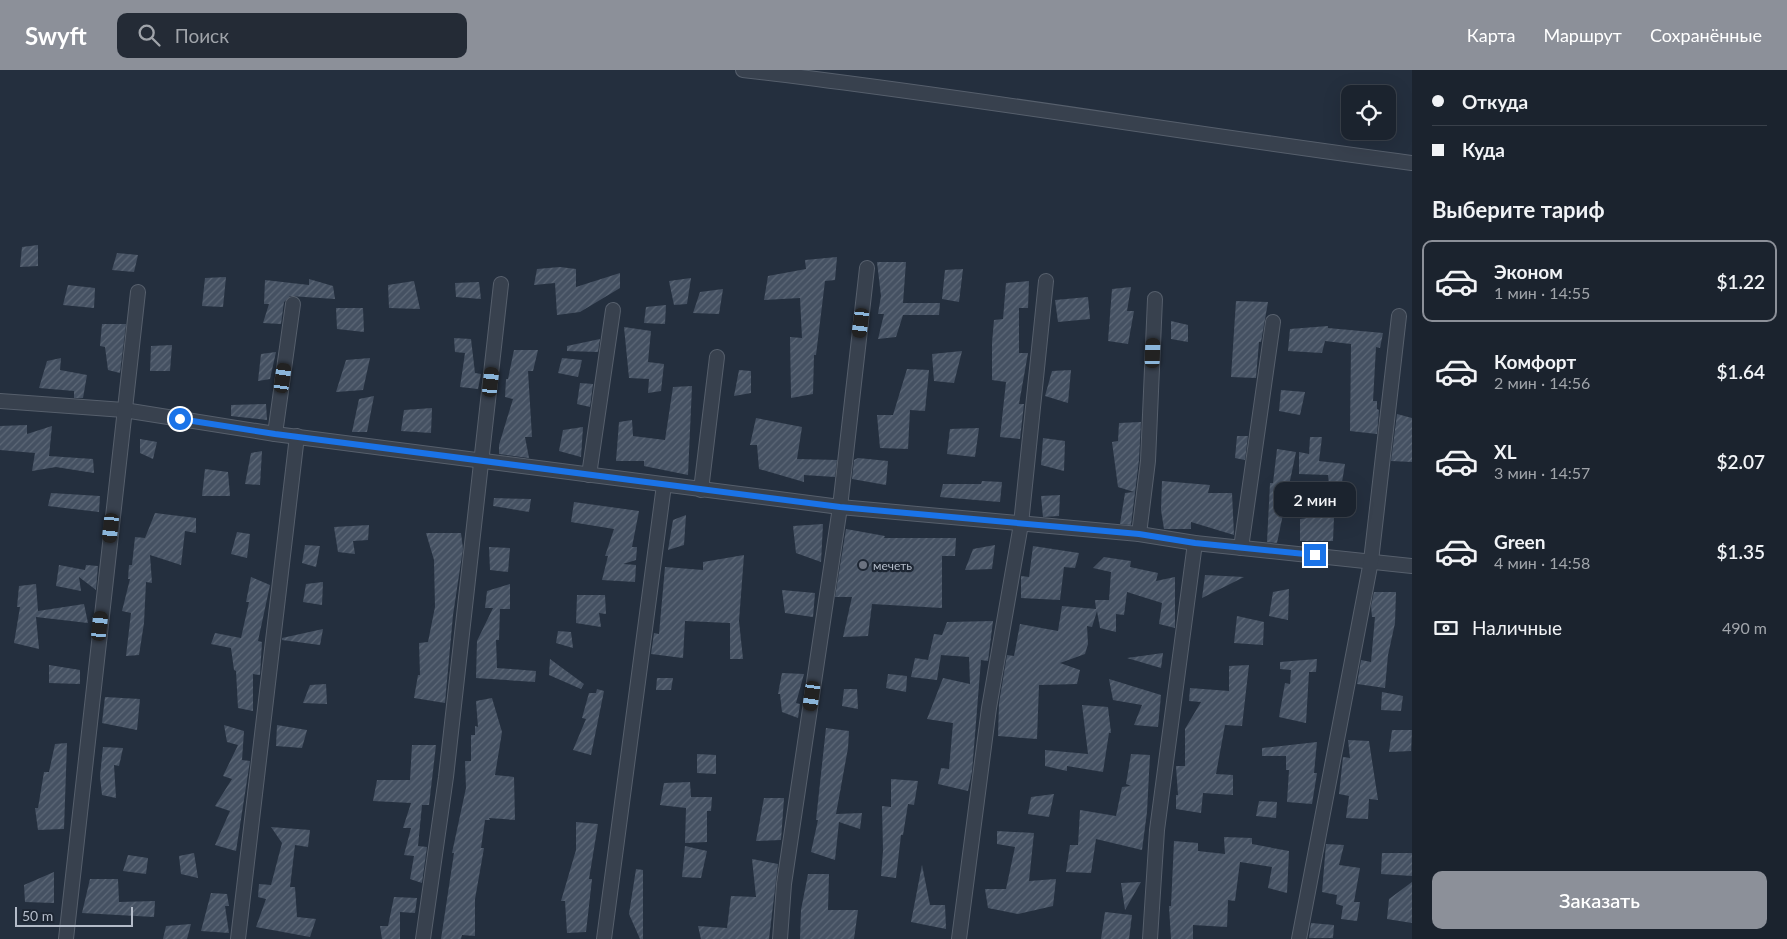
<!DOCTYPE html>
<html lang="ru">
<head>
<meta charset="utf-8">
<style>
	:root { --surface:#1b232e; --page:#242b36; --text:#f1f3f6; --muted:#a0a4aa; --line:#39404a; --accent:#8c9099 }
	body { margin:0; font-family:Lato,sans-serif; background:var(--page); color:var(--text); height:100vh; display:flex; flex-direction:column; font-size:19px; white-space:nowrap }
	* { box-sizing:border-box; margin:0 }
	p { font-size:16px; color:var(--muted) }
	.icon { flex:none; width:28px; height:28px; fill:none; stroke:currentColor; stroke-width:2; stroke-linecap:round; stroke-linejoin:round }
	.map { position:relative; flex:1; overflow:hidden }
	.sheet { display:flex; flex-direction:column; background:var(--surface); width:375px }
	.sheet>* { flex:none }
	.banner { display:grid; align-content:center; height:110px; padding:0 20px; background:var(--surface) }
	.fabs { position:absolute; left:1341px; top:15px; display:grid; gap:10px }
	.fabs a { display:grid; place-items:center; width:55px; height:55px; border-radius:10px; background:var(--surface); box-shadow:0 5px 20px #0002,0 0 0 1px var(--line); font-size:25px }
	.scale { position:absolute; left:15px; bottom:12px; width:118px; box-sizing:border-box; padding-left:5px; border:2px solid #b4bcc9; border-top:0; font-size:14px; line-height:18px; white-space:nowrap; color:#b4bcc9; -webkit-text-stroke:4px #1d2633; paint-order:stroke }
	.end { position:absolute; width:22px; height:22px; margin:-11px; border:6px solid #1a73e8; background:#fff; box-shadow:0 0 0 2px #fff }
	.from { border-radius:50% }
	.bubble { position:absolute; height:35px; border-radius:10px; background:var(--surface); box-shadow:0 5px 20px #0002,0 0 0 1px var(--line); font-size:16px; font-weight:600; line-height:35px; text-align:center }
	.car { position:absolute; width:15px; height:30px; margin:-15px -8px; border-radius:6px; box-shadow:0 0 4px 1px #0007; background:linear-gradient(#222 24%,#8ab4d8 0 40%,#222 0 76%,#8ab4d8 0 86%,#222 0) }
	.banner b { display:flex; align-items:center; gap:18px; height:48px; font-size:19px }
	.banner b+b { border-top:1px solid var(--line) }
	.banner i { width:12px; height:12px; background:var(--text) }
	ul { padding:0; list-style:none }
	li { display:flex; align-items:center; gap:15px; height:82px; margin:0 10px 8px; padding:0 10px; border:2px solid transparent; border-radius:10px }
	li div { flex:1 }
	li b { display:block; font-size:19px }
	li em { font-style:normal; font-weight:600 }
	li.on { border-color:var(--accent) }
	li>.icon { width:45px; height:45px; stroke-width:1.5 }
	h2 { padding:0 20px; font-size:22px; line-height:60px }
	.pay { display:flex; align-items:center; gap:12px; height:55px; padding:0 20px; font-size:19px }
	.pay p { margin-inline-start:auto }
	.button { display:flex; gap:10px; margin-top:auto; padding:10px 20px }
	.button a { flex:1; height:58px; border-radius:10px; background:var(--accent); color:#fff; font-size:20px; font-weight:600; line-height:58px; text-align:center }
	header { display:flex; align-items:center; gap:30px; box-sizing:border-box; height:70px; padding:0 25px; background:var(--accent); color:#fff }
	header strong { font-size:24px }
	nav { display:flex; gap:28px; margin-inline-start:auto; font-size:18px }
	.search { width:350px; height:45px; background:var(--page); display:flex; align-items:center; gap:12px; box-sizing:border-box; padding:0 18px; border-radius:10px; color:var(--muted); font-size:19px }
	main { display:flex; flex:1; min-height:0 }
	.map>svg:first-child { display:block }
	.building { fill:url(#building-hatch) }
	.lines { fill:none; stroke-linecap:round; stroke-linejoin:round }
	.street-casing { stroke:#565f6c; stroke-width:16 }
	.street { stroke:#38414e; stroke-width:14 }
	.route { stroke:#1a73e8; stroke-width:6 }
	.worship-dot { fill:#6b7280; stroke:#1d2633; stroke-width:2 }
	.labels { text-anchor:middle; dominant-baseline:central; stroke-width:4.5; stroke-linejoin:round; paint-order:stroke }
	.poi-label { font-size:12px; fill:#b4bcc9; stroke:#1d2633; text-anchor:start }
</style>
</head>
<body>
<header>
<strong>Swyft</strong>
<div class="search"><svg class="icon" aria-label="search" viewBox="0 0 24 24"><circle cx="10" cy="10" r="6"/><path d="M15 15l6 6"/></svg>Поиск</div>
<nav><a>Карта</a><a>Маршрут</a><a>Сохранённые</a></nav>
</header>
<main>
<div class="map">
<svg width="1412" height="869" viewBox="0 0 1412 869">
	<defs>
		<pattern id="building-hatch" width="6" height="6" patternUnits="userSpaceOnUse" patternTransform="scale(1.25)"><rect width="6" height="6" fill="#455162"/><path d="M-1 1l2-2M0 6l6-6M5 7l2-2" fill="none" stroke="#5d6877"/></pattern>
	</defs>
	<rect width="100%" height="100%" fill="#242f3e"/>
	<!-- building -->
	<g class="building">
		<path d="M38,175V196L20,197L22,177Z"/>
		<path d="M117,183L138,185L134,202L112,200Z"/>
		<path d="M837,187L835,210L825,211L816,285H814L813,324L791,328L790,267L802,268L800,228L764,230L768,206L806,199L805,190Z"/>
		<path d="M877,192H906L903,233H940L939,245H903L896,267L878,269L884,244H878L881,226Z"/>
		<path d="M560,197L576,199V217L620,203V218L580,242L557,245L555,213L534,215L537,199Z"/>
		<path d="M963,199L959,232L942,229L945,200Z"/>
		<path d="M226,207L223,237L202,236L205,208Z"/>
		<path d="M691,208L687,234L674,235L669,211Z"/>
		<path d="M309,209L333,216L335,229L290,226L284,232L281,254L263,253L269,234H264L265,210L309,215Z"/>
		<path d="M414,211L420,239L389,238L388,215Z"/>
		<path d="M1029,211L1028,238H1019V283H1028L1019,334H1024L1020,369L1000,367L1006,312L992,310V273L994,250L1003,249L1006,213Z"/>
		<path d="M479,212L481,229L456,227L455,213Z"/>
		<path d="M68,215L95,218L94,238L63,235Z"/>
		<path d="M1131,217L1127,241H1134L1128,274L1108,271L1112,219Z"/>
		<path d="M723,219L719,244L693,243L700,222Z"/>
		<path d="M1088,227L1090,249L1058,252L1055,230Z"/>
		<path d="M1236,231L1268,232L1261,272H1259L1256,308L1231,307Z"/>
		<path d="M666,235L665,254L644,253L646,237Z"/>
		<path d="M336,238H363L364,262L337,259Z"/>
		<path d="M1171,251L1188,255V272L1171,269Z"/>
		<path d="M102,254H126L120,303L108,300L105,277L100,276Z"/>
		<path d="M1328,256V258L1383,263L1380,278L1376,277L1373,331H1377V339L1379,340L1377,364L1350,361L1351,274L1325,271L1322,283L1288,281L1290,259Z"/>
		<path d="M624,257L651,261L648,292L664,294L661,321L648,323L649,309L629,308Z"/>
		<path d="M454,268L471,269L475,303L481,304L478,319L460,317L465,283L455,282Z"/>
		<path d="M600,269L598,282L567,281V276Z"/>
		<path d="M172,275L170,301H150L151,276Z"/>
		<path d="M514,280H538L533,301H528L532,367H525L529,388L499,384V375L513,329L505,327L506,309H508Z"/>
		<path d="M962,281L954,313L934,311L932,284Z"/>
		<path d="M276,282L270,309L258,311L261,284Z"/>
		<path d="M61,288L60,300L87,305L83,328H74V321L39,318L47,291Z"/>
		<path d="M370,288L363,320L336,322L346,290Z"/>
		<path d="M562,288L582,290L578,307L558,303Z"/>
		<path d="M907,299L929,300L925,341L910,340L908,379L880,378L877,345H893Z"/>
		<path d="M739,300L751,301V323L734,326Z"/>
		<path d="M1071,300L1068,333L1045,326L1052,301Z"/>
		<path d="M580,313L593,314L590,337L577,334Z"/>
		<path d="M692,316L688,405L644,396V391H616L619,352L632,350L633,366L665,370L673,317Z"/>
		<path d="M1281,320L1305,322L1300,345L1279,341Z"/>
		<path d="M374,326L367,362H352L359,329Z"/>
		<path d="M266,334L267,350L231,346V335Z"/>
		<path d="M432,338L431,363L401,361L404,340Z"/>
		<path d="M1397,344L1412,348V392L1391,391Z"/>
		<path d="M756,348L802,357L797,389L837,390L835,407L804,405V412L759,399L757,375H750Z"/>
		<path d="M1141,352L1139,390L1131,455L1120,454L1125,423L1134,422L1118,417L1112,372L1118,371L1119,353Z"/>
		<path d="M27,355V364L52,356L49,386L93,389L94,403L56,397L32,401L35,383L0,380V356Z"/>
		<path d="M583,357L581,387L559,381L563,360Z"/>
		<path d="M979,358L975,387L947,384L950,359Z"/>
		<path d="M1237,366H1248L1245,390L1235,388Z"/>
		<path d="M1310,367H1322L1319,391L1345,394L1341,418L1353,422L1352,437L1338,434L1334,446L1333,471H1300V449L1332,445L1328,405L1299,404V382L1309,384Z"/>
		<path d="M1043,368L1065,371L1064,401L1041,395Z"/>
		<path d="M140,369L157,372L153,389L140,383Z"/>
		<path d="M1277,379L1296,382L1277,473L1267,472L1270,413H1273Z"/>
		<path d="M262,381L260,415L245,414L251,383Z"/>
		<path d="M858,388L888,391L886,415L852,409L854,390Z"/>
		<path d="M205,399L228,402L230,426H202Z"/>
		<path d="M982,411L1002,412L1000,432L940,427L943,414H981Z"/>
		<path d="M1162,411L1210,415L1208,423H1232L1234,465L1191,452V459H1164L1161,440Z"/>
		<path d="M51,423L100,426L99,442L48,436Z"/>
		<path d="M1060,425L1059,446L1043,447L1041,426Z"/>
		<path d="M494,428L531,429L529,442L493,436Z"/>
		<path d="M574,432L639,441L632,477H637L636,490L623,494L636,495L635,512L602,510L608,486H605L614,459L571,452Z"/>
		<path d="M155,443L196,448V463L185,461L181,495L150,485L152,513L146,512L144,553L139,585L126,586L131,543L122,541L130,509H128L129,495H132L135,467L145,468Z"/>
		<path d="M686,445L684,475L668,480L673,450Z"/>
		<path d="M823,454L821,492L796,483L793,456Z"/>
		<path d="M369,455L368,470L353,471L355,484L338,482L334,457Z"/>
		<path d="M846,459L885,466L884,468H956L955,486H942V538L872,534L868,566L843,567L852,527H835Z"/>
		<path d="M237,462L250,464L247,488L231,484Z"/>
		<path d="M426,463H461L463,479L453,545L445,633L414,628L418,605H420L419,573L428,572L435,537L434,490Z"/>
		<path d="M305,475L320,476L316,497L302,493Z"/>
		<path d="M995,475L992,499L965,500L973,479Z"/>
		<path d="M1033,476L1079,483L1075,498L1064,497L1060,530L1021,528V506L1029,507Z"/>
		<path d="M489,477L510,478L508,502L490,500Z"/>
		<path d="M744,485L739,551L743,589H730V553L685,551L683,588L651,584L654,563L659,564L665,497L703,500V492Z"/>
		<path d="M1104,487L1131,491L1130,497L1158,503L1156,511L1175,507V558L1159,554L1162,533L1127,522L1124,545L1116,544V562L1100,558L1097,541L1092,557L1087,556L1088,574L1085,584L1060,593L1080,600L1077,614L1039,615L1037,669L998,666L999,633L1007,585L1014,586L1020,554L1058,561L1062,536L1096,539L1095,530H1109L1111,502L1093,498Z"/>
		<path d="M59,495L85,500L86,495L98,496L96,520L79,507L81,521L56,516Z"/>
		<path d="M1205,505L1244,507L1202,528Z"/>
		<path d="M251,507L270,515L258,571L262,572L260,605L253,604V641L238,638L236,601L234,600L231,578L211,574L215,563L241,568L249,532H246Z"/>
		<path d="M323,512L322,535L303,532L306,514Z"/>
		<path d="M36,514L38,541L84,534L88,553L36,547L39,579L14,573L20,537H17L19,516Z"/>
		<path d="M510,514V539H500L499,570H496L497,598L536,601L535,612L476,608L477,571L493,538H485L487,521Z"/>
		<path d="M1289,519L1288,550L1269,546L1273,522Z"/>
		<path d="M782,520L815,523L813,547L785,543Z"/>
		<path d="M1374,522H1396L1395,553L1388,585L1385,618L1357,614L1361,590L1371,592L1375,547H1372L1371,536Z"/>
		<path d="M577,525H605L606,544L599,543L601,557L576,553Z"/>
		<path d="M1237,546L1264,552L1263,575L1234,573Z"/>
		<path d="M993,551L988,591L981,590L972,702L968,721L938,714L941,698L949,699L953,653L927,649L943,608L970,614L969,587L941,585L937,610L911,607L915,588L928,590L934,564L942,565L947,552Z"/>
		<path d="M323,559L320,575L282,570V568Z"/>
		<path d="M558,561L571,562L573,578L556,573Z"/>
		<path d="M1163,583L1161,598L1127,588Z"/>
		<path d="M550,589L584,614L581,619L549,605Z"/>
		<path d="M1317,589L1316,602H1309L1306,653L1279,647L1285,613L1290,614L1291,600L1280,599V592Z"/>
		<path d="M49,595L80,600V614L49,613Z"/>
		<path d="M1249,595L1242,656L1225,655L1216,704L1233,705V725L1203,723L1201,743L1176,739V725H1178L1176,696H1185V659L1201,632L1189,631L1190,618L1229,621V596Z"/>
		<path d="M782,603L804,604L796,633L800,634L798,648L782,642L780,624H778Z"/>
		<path d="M888,604L907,606L906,622L886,618Z"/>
		<path d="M657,608H673L671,620H656Z"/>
		<path d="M1109,609L1161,625L1158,657L1134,655L1142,635L1113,630Z"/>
		<path d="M326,614L327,634L303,633L310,615Z"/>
		<path d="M597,619L604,621L591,685L573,680L586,649L582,648L589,623H596Z"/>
		<path d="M844,619H857L858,639L842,636Z"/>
		<path d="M1382,622L1403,626L1401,641L1381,640Z"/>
		<path d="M105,627L140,629L137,660L102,653Z"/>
		<path d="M492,628L502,662L495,705L514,707L515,750L489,748L490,750H485L481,778H484L475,829V866L462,865L461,869H441L454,783H452L466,718L465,691H471V665H475V656L478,657L476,631Z"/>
		<path d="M1082,635L1108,637L1111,663H1109L1103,702L1067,696V701L1045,696V680L1088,684Z"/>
		<path d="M224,655L244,661L242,690L250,691L236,781L215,775L230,741L215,736L232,709L223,706L238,675L227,672Z"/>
		<path d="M277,655L307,660L302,678L276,676Z"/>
		<path d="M826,658L849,661L848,678L836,744L862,743L860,759L839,752L835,790L811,782L818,750H816Z"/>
		<path d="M1392,660H1412L1411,681L1389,682Z"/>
		<path d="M1348,670L1369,671L1378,730L1369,729L1368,749L1346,748L1349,726L1339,724L1343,687L1350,688Z"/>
		<path d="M1317,672L1314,703H1317L1312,734L1287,732L1289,700H1286V686H1262V678Z"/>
		<path d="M67,673L64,759L38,760L35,738H38L44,702H49L55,674Z"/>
		<path d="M412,675H436L429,735H422L418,776L427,777L422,813L410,809L414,786L404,785L411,758H403L411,733L373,731L377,710H410Z"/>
		<path d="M103,677L123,678L119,696L114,695L116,728L102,725L100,706Z"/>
		<path d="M697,684L716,685V704L697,703Z"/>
		<path d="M1131,684L1150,685L1147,742L1142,780L1096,769L1091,803L1066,802L1070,775H1078L1080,740L1116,746L1122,717L1131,716L1126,714Z"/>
		<path d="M891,709L918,711L914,735L908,734L903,765H901L896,808L881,806L883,781L882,736L891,737Z"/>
		<path d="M690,712L691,727H712L711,741H707V772L685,773L686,738L660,735L664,713Z"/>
		<path d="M1054,724L1049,747L1028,744L1031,727Z"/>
		<path d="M764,728H784L781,770L756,771Z"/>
		<path d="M1259,731L1277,732L1276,748L1256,746Z"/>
		<path d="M576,752L598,754L589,809H592L586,862L567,863L565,831H561L576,780Z"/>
		<path d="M271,757L310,760L308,777L295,775L290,817H295L297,847L316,849L310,867L256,857L266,829L258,827L259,814L271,815L282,773Z"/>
		<path d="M997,761L1034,763L1029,811L1056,809L1053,836L1018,844L988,838L985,819H1006L1015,777L997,774Z"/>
		<path d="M1224,767L1252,768V774L1289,781L1287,823L1268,818L1272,797L1240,792L1235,831L1228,830L1227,857L1193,855V869H1171L1169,836H1171L1174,771L1198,773V781L1225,784Z"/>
		<path d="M1326,774L1344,775L1339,795L1360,798L1354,832H1360L1357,851L1341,849L1343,836L1336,834L1337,825L1322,822Z"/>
		<path d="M685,776L707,781L701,808L682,807Z"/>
		<path d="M194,783L198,808L181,804L179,786Z"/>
		<path d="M1382,783H1412V806L1381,804Z"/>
		<path d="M128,785L148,788L146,804L123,801Z"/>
		<path d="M752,789L778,794L769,869H701L698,856L727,858L731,826L756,827Z"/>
		<path d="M922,795L930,835H945L946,859L911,852Z"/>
		<path d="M636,799L643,800V869H640L629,844Z"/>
		<path d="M54,802V833L25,832L24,815Z"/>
		<path d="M808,804H829L828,840H858L854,869H800L801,840Z"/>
		<path d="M90,809H118L119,832L155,831L154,847L82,843Z"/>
		<path d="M1141,812L1125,840L1121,813Z"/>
		<path d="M1412,812V853L1387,849L1389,829Z"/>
		<path d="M211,823L227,824L229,836H225L229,863L201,861Z"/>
		<path d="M394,827L417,828L415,843L400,842V869H382L380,856H388Z"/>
		<path d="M1105,842L1132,845L1129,869H1101Z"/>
		<path d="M1311,853L1334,855L1333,868H1309Z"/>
		<path d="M191,854L187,869H163L166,856Z"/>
	</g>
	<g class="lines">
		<!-- street casing -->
		<g class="street-casing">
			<g id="street">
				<path d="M743,0C967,26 1189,64 1412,93"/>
				<path d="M0,331L124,340L275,364L840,437L1139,464L1195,473L1412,496"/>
				<path d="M275,364L293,234"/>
				<path d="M589,405L613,240"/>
				<path d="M701,420L717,287"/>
				<path d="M1139,464L1148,391L1155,229"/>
				<path d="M1241,478L1273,252"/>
				<path d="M66,869L138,222"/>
				<path d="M238,869L297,366"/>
				<path d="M423,869L446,707L501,214"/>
				<path d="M604,869L664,415"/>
				<path d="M780,869L784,814L840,437L867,198"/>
				<path d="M959,869L989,638L1021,454L1046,211"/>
				<path d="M1150,869L1157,760L1195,473"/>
				<path d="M1299,869L1371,491L1399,246"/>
			</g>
		</g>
		<!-- street -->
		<use href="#street" class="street"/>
	</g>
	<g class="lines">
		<!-- route -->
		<path class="route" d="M180,349L275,364L840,437L1139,464L1195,473L1315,485"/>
	</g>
	<!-- markers -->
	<circle class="worship-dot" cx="863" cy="495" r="5"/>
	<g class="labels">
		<!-- poi labels -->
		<g class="poi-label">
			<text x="873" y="495">мечеть</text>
		</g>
	</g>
</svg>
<div class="fabs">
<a><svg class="icon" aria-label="locate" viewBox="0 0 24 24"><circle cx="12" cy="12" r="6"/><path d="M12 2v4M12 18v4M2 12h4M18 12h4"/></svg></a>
</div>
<div class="scale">50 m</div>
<i class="end from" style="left:180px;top:349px"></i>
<i class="end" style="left:1315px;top:485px"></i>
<div class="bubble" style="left:1274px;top:412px;width:82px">2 мин</div>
<i class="car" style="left:861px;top:253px;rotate:187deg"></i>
<i class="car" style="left:1153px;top:283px;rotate:2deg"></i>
<i class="car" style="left:283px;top:308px;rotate:8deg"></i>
<i class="car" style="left:491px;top:312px;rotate:6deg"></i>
<i class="car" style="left:111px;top:458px;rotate:186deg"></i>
<i class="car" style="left:100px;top:556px;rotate:6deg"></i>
<i class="car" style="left:812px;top:626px;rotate:188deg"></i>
</div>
<section class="sheet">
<div class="banner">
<b><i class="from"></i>Откуда</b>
<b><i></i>Куда</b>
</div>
<h2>Выберите тариф</h2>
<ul>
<li class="on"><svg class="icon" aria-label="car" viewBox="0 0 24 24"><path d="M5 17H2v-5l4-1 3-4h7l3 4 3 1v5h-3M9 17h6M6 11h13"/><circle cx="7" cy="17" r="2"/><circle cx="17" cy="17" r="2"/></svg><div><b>Эконом</b><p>1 мин · 14:55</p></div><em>$1.22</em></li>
<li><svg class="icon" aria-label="car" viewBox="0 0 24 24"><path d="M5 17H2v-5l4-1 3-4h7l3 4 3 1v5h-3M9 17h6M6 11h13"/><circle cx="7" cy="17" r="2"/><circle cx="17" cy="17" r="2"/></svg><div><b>Комфорт</b><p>2 мин · 14:56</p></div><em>$1.64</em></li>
<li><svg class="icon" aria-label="car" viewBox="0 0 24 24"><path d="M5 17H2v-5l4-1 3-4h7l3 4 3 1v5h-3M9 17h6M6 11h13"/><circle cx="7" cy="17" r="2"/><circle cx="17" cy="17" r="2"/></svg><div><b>XL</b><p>3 мин · 14:57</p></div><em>$2.07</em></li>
<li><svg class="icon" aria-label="car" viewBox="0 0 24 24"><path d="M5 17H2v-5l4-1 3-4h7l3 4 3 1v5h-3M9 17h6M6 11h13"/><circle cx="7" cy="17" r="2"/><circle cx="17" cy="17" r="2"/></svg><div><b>Green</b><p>4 мин · 14:58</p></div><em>$1.35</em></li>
</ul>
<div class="pay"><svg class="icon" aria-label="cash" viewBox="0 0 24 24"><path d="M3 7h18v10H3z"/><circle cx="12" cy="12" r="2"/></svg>Наличные<p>490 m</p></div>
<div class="button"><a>Заказать</a></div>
</section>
</main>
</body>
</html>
